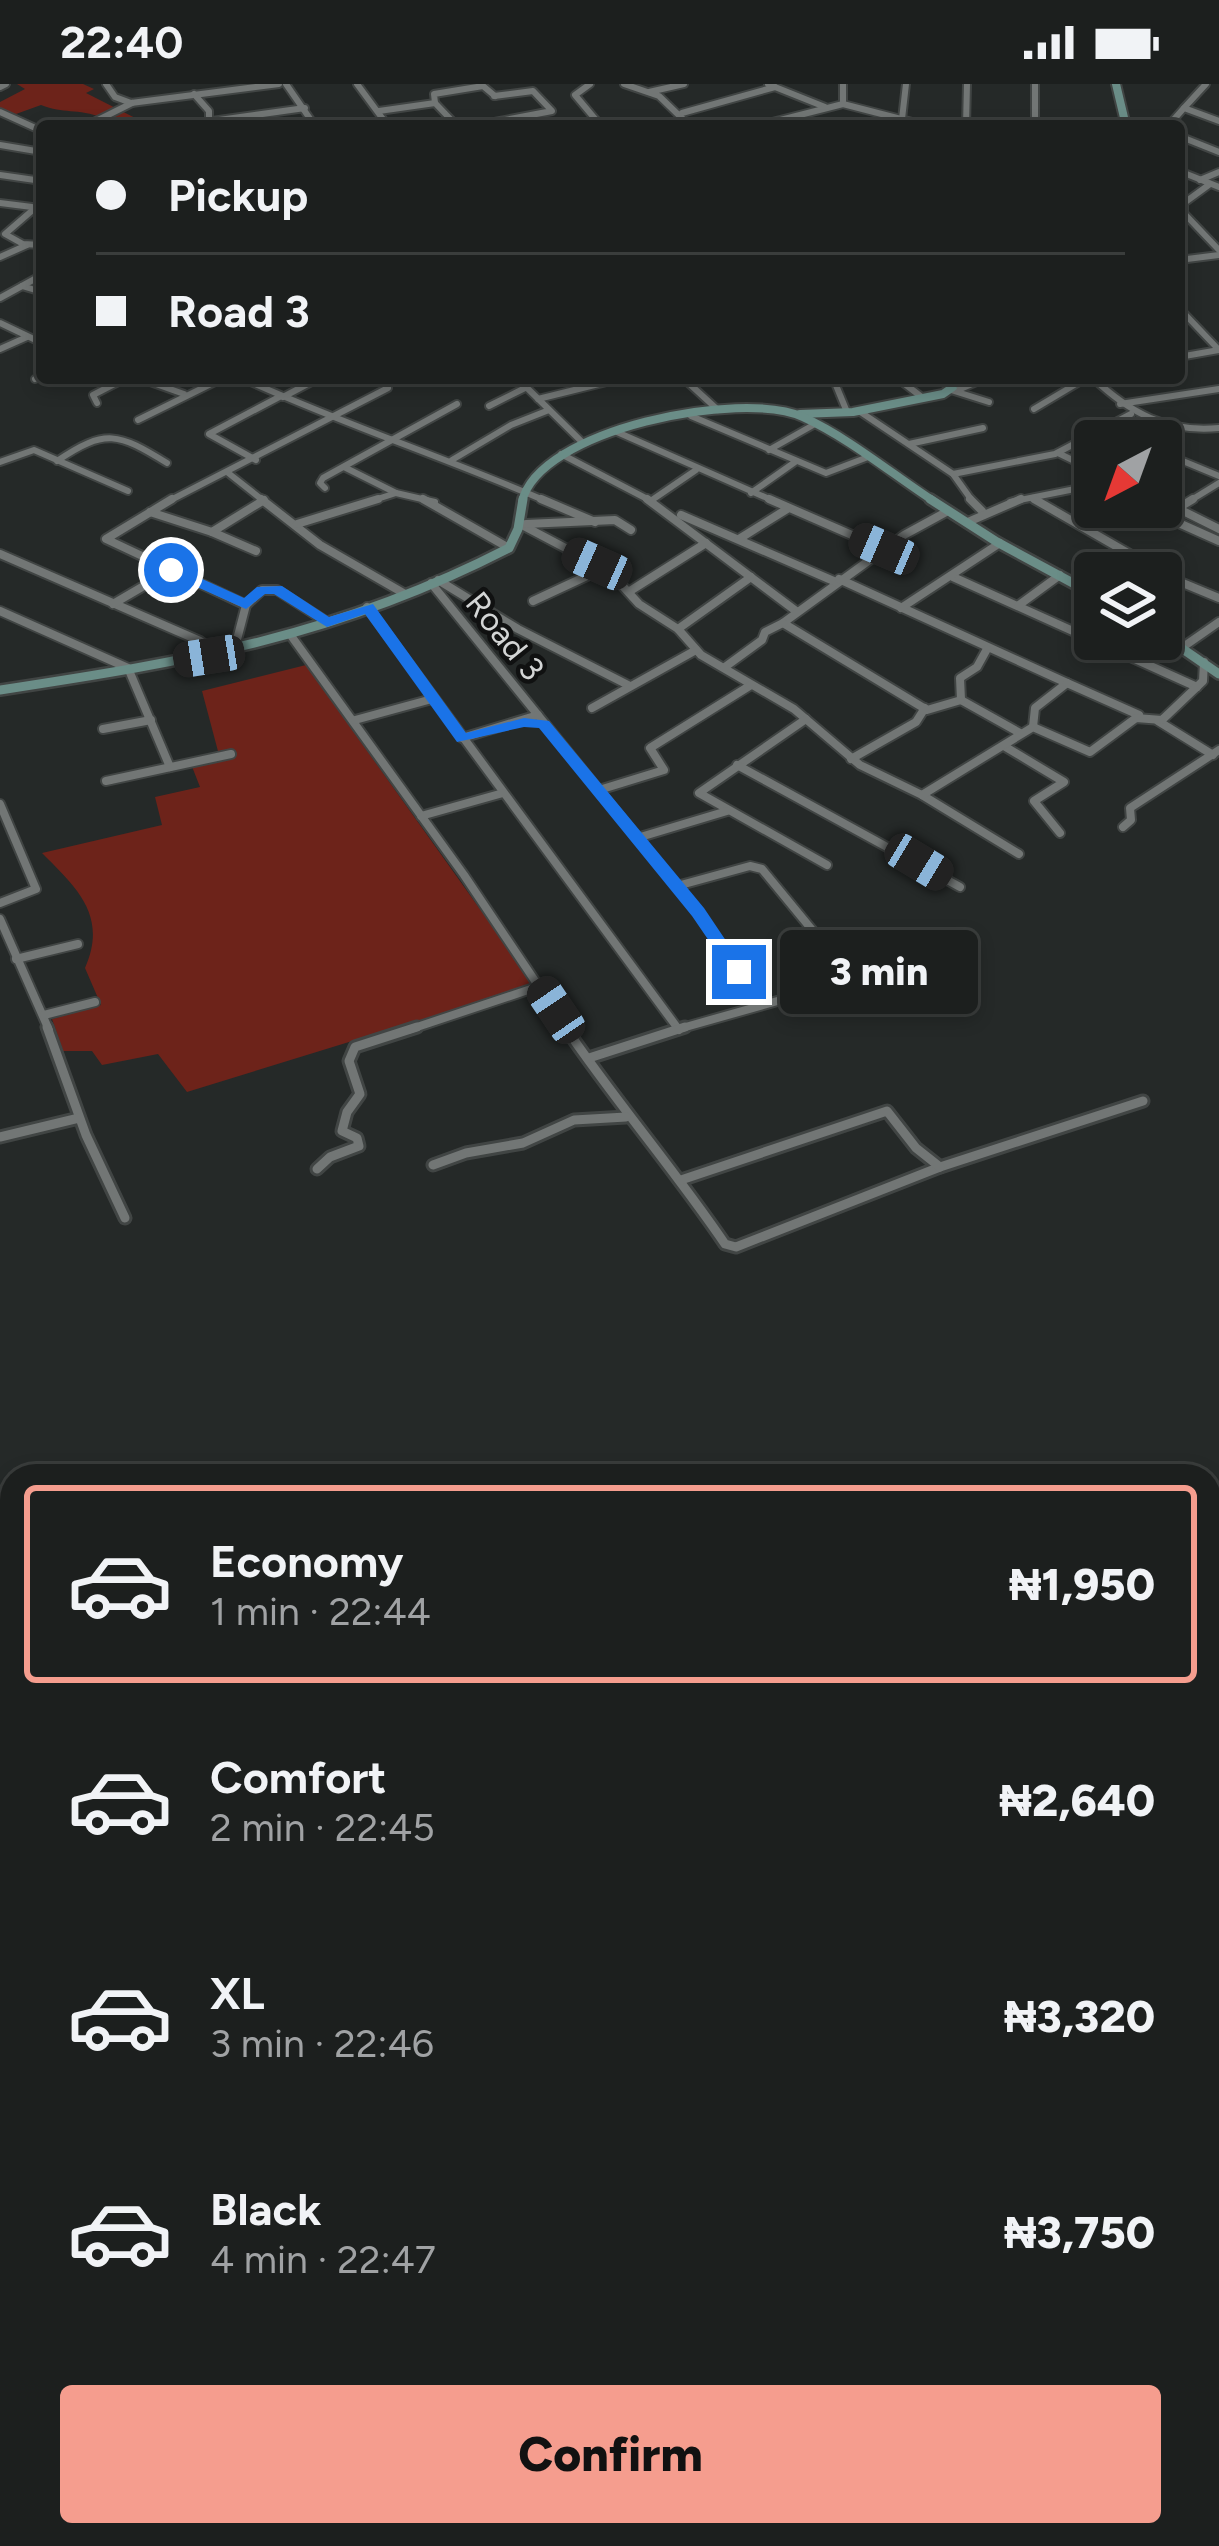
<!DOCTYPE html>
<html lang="en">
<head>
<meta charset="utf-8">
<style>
	:root { --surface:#1c1f1e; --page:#252727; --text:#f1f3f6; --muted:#a0a2a4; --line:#3a3d3c; --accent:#f59d8e }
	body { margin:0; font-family:Figtree,sans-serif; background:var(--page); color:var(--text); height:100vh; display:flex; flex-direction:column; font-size:45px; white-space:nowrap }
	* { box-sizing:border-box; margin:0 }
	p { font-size:39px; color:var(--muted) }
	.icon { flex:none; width:66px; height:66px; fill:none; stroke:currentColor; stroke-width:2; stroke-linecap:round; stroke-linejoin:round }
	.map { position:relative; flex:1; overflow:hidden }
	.side { position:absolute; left:0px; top:1380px; width:1221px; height:1083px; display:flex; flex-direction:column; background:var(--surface); border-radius:36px 36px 0 0; box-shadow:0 6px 18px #0003,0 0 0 3px var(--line) }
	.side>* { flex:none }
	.guide { position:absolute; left:36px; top:36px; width:1149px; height:264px; border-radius:12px; box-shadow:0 6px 18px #0003,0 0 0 3px var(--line); display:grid; align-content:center; height:264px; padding:0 60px; background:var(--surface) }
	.needle { width:78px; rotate:221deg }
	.buttons { position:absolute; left:1074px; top:336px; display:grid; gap:24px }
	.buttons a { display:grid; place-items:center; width:108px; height:108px; border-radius:12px; background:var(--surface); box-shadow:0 6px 18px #0003,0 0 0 3px var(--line); font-size:60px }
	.end { position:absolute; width:54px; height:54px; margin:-27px; border:15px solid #1a73e8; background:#fff; box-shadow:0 0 0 6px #fff }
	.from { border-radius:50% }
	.bubble { position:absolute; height:84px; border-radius:12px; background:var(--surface); box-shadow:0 6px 18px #0003,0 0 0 3px var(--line); font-size:39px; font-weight:800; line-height:84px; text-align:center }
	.car { position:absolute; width:36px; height:72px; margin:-36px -18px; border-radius:15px; box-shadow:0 0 9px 3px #0007; background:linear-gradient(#222 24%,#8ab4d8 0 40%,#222 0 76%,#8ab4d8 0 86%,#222 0) }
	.guide b { display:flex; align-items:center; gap:42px; height:114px; font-size:45px }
	.guide b+b { border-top:3px solid var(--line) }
	.guide i { width:30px; height:30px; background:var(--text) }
	ul { padding:21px 0 0; list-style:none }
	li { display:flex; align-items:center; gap:36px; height:198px; margin:0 24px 18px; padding:0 36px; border:6px solid transparent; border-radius:12px }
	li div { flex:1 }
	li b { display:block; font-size:45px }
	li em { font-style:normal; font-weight:800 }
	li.active { border-color:var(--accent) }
	li>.icon { width:108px; height:108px; stroke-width:1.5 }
	.button { display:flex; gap:24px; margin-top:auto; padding:24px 60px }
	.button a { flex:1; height:138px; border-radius:12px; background:var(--accent); color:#111; font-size:48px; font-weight:800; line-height:138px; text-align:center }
	.status { display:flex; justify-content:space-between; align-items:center; height:84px; padding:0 60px; background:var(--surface); direction:ltr }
	.status svg { height:33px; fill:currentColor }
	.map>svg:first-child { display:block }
	.green { fill:#6d231a }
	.forest { fill:#8c3a2f }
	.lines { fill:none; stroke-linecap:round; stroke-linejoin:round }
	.street-far3-casing { stroke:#414544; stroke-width:10 }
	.street-far2-casing { stroke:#414544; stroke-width:12 }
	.street-far1-casing { stroke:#414544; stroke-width:15 }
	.street-casing { stroke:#414544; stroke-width:18 }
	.secondary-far1-casing { stroke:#414544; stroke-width:12 }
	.secondary-casing { stroke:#414544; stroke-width:14 }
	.street-far3 { stroke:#727675; stroke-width:6 }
	.street-far2 { stroke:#727675; stroke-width:8 }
	.street-far1 { stroke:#727675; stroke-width:9 }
	.street { stroke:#727675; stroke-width:12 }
	.secondary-far1 { stroke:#6a8d87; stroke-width:8 }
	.secondary { stroke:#6a8d87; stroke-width:9 }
	.route { fill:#1a73e8 }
	.labels { text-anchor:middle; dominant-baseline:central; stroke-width:9; stroke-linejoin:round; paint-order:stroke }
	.street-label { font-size:33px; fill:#d3d5d5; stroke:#101111 }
</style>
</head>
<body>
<div class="status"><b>22:40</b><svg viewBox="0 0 49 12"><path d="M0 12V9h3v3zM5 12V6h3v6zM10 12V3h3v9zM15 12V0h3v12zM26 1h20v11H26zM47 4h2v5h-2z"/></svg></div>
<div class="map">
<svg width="1219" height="2462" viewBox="0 0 1219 2462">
	<rect width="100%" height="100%" fill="#252928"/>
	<!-- green -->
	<g class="green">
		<path d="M17,0H83L94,5L86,9L151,42H89L104,34C76,24 64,30 41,21L16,30L0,25V18L25,5Z"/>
		<path d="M306,581L534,901L187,1008L158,970L102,981L92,967H63L52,935L101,921L85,884C108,832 77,804 42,769L162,741L155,713L200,703L191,680L219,671L202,607Z"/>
	</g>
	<!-- forest -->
	<path class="forest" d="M1219,2031V2462H987L991,2451H1209V2046Z"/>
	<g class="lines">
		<!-- street-far3 casing -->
		<g class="street-far3-casing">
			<g id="street-far3">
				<path d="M106,0L115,13L131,19L279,0"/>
				<path d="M286,0L315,42"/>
				<path d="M357,0L388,42"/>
				<path d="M590,0L575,11L601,42"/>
				<path d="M624,0L659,12L690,42"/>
				<path d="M843,0V20L928,42"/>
				<path d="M1035,0V42"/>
				<path d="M0,3L6,0"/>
				<path d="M775,3L825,23"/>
				<path d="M649,8L684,0"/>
				<path d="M194,10L209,27V34"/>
				<path d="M435,19L434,10L483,2L495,12"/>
				<path d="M1184,24L1206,0"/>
				<path d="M379,27L435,19L457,42"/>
				<path d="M0,28L42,47"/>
				<path d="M682,29L775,3L768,0"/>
				<path d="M902,35L906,0"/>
				<path d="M86,42L132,19"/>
				<path d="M176,42L305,24"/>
				<path d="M473,42L552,27L533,7L494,12"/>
				<path d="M757,42L843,20"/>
				<path d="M966,42L967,0"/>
				<path d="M1168,42L1184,24L1219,37"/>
				<path d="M1179,52L1219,68"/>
				<path d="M0,61L42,68"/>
				<path d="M1179,87L1219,103"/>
				<path d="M0,91L42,97"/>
				<path d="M1200,96L1219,88"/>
				<path d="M42,118L5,150L23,160L42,161"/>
				<path d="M0,119L32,123"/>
				<path d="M1179,124L1219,166"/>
				<path d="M1184,126V119L1210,100"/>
				<path d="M0,173L27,161"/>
				<path d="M1179,176L1219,171"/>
				<path d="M22,202L42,208"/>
				<path d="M0,214L42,191"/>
				<path d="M1179,224L1219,266"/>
				<path d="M0,239L42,259"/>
				<path d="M0,265L27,253"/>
				<path d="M1179,273L1219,266"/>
				<path d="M139,294L184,310"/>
				<path d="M242,294C342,340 447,374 548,418"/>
				<path d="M517,294L583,359"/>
				<path d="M683,294L718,326"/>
				<path d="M833,294L847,328"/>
				<path d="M897,294L923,314"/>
				<path d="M1093,294C1130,329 1167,349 1219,344"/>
				<path d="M35,295L42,291"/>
				<path d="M951,306L989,318"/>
				<path d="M958,306L986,294"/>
				<path d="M283,313L319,294"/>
				<path d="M538,315L623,294"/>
				<path d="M97,319L93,311L126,294"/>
				<path d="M1120,320L1219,305"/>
				<path d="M489,322L525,304"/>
				<path d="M1034,325L1086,294"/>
				<path d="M859,327L953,390L973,418"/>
				<path d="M691,332L826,389L868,373"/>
				<path d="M138,336L223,294"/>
				<path d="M1107,344L1137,357"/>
				<path d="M617,348L776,418"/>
				<path d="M909,360L983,344"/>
				<path d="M769,366L815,340"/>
				<path d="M1161,368L1219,392"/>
				<path d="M1058,369L1095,387"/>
				<path d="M561,370L653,418"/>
				<path d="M256,376L209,350L281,312"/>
				<path d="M452,376L511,341L549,326"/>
				<path d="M57,377C106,344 118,349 167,379"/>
				<path d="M0,378L34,366L128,407"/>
				<path d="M344,383L396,409L435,418"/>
				<path d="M227,388L265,418"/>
				<path d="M953,390L1055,370L1131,330"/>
				<path d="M325,404L320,399L323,394L457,320"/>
				<path d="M751,409L795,378"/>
				<path d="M1033,414L1040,418"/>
				<path d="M652,416L696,386"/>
				<path d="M1161,416L1165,418"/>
				<path d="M167,418L388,304"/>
				<path d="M368,418L396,409"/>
				<path d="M1010,418L1095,401"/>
				<path d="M1188,418L1219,399"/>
			</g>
		</g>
		<!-- street-far2 casing -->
		<g class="street-far2-casing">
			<g id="street-far2">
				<path d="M172,415L106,455L246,521"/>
				<path d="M261,415L320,461L405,510"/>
				<path d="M423,415L509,464"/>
				<path d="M541,415L595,438"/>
				<path d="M647,415L796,527"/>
				<path d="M769,415L884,465"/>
				<path d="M970,415L982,427"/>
				<path d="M1034,415L1173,495L1161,503"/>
				<path d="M1161,416L1219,445"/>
				<path d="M1143,423L1219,457"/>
				<path d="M1180,423L1193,415"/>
				<path d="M948,427L904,451L783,539L927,626L961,616L1020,649"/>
				<path d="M150,428L212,448L264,416"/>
				<path d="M681,431L836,498"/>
				<path d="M968,438L1021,415"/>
				<path d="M297,440L378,415"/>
				<path d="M520,440L609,487L639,520L678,545L701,571L794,625L860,681L922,711L1019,770"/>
				<path d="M526,440L615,436L631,446"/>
				<path d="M212,448L256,467"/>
				<path d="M739,455L787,425"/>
				<path d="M0,470L200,557L219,571"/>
				<path d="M953,493L1197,603"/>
				<path d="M839,495L1067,599L1035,624L1033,643"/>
				<path d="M1173,495L1219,514"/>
				<path d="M438,496L518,545L630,602"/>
				<path d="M431,499L703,835L757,922"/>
				<path d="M630,507L706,459"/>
				<path d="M533,517L604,484"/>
				<path d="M113,520L171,486"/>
				<path d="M1019,521L1060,491"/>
				<path d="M367,523L679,946"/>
				<path d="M901,524L1000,459"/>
				<path d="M0,527L128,584L170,683"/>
				<path d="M678,545L751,493"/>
				<path d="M292,553L464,791L568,946"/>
				<path d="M1183,563L1219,538"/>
				<path d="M234,567L246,521L262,506H277L327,538"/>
				<path d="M725,583L762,556L765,548L783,539"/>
				<path d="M1067,599L1139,631"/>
				<path d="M961,616L960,594L977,583L987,565"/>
				<path d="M592,624L696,566"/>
				<path d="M806,635L699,709L827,781"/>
				<path d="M355,636L432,615"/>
				<path d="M1158,637L1213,671"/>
				<path d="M103,645L151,636"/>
				<path d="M462,654L538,631"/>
				<path d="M1004,662L1064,698L1034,717L1060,749"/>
				<path d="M851,675L916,638L925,624"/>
				<path d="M737,681L960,803"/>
				<path d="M106,697L231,670"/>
				<path d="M599,706L664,686L650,664L751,601"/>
				<path d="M922,711L1033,643L1090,668L1136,634L1162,636L1203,597L1204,578"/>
				<path d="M0,720L36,805L0,819"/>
				<path d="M421,732L503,709"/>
				<path d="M1123,743L1131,736L1130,724L1219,666"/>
				<path d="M637,754L727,727"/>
				<path d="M677,802L750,782L762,785L850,892"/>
				<path d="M0,835L49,946"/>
				<path d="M16,875L78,860"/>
				<path d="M44,931L95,918"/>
				<path d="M408,946L540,902"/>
				<path d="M675,946L795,912L912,870"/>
			</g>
		</g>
		<!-- street-far1 casing -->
		<g class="street-far1-casing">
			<g id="street-far1">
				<path d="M47,943L86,1051L125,1134"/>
				<path d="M565,943C616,1018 674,1085 725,1160L736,1163L940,1083L1143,1017"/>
				<path d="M589,974L685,943"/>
				<path d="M0,1053L79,1034"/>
				<path d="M433,1081L466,1069L523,1059L574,1036L626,1033"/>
				<path d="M317,1085L330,1073L359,1062L357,1054L342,1047L347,1028L360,1010L349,977L355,963L417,943"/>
				<path d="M681,1096L887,1027L916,1064L940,1083"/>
				<path d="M1209,1559L1219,1549"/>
			</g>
		</g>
		<!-- street casing -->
		<g class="street-casing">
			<g id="street">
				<path d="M0,1703L12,1701"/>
				<path d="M1209,1736L1219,1726"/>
				<path d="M0,1811L12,1810"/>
				<path d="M1209,1831L1219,1838"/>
				<path d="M1209,1939L1219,1929"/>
				<path d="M0,1951H12"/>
				<path d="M0,2234L12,2205"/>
				<path d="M0,2309L12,2313"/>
				<path d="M658,2451L670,2462"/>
				<path d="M880,2451L888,2459"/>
				<path d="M122,2462L124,2451"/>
				<path d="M378,2462L382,2451"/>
				<path d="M519,2462L523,2451"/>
			</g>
		</g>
		<!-- secondary-far1 casing -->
		<g class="secondary-far1-casing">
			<g id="secondary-far1">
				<path d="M1116,0L1126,42"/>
				<path d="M800,330L853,328L943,310L953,303L951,294"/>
				<path d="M522,418C538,345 742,305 803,333C849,354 892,390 935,418"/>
			</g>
		</g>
		<!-- secondary casing -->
		<g class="secondary-casing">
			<g id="secondary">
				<path d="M930,415L997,458L1095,511"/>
				<path d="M1161,550L1219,590"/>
				<path d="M0,606C189,577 336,553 509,464L518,445L523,415"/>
			</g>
		</g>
		<!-- street-far3 -->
		<use href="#street-far3" class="street-far3"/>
		<!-- street-far2 -->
		<use href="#street-far2" class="street-far2"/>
		<!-- street-far1 -->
		<use href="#street-far1" class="street-far1"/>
		<!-- street -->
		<use href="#street" class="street"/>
		<!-- secondary-far1 -->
		<use href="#secondary-far1" class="secondary-far1"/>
		<!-- secondary -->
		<use href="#secondary" class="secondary"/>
	</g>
	<!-- route -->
	<path class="route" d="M166,483H176L244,514L257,503L282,502L329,533L373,520L466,649L524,634L549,637L704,824L747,888L745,892H733L692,832L539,644L524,643L457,658L365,530L327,543L274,510H265L246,525L166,489Z"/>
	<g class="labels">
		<!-- street labels -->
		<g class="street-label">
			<text transform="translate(505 552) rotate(51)">Road 3</text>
		</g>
	</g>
</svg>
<div class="buttons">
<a><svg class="needle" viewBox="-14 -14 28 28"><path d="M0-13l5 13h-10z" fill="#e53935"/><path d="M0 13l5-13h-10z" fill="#a0a2a4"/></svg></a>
<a><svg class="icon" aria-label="layers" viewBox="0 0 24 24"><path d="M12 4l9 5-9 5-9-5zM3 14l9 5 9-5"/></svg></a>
</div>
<i class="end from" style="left:171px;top:486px"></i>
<i class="end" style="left:739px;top:888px"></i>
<div class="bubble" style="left:780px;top:846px;width:198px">3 min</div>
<i class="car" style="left:884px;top:465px;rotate:293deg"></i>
<i class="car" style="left:597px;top:480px;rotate:294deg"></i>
<i class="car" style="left:209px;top:572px;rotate:261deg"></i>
<i class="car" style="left:919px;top:778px;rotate:121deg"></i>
<i class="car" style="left:556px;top:926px;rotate:326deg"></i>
<div class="guide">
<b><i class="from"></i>Pickup</b>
<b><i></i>Road 3</b>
</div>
<section class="side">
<ul>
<li class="active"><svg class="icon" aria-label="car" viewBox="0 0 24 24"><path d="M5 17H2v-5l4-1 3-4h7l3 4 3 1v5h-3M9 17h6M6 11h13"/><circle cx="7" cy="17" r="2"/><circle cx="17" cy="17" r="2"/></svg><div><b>Economy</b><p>1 min · 22:44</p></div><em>₦1,950</em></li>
<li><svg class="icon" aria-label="car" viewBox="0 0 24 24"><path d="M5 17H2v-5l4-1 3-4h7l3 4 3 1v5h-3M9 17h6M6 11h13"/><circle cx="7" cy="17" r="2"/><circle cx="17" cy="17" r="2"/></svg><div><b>Comfort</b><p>2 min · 22:45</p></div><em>₦2,640</em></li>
<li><svg class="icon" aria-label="car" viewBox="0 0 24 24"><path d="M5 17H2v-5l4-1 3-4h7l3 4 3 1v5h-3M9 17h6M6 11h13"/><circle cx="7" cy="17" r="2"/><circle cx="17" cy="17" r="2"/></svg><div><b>XL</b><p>3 min · 22:46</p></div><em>₦3,320</em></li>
<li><svg class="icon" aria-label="car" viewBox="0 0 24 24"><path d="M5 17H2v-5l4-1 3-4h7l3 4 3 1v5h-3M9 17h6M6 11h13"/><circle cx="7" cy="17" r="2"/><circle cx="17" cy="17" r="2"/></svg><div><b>Black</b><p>4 min · 22:47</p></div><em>₦3,750</em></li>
</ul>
<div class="button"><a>Confirm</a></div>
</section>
</div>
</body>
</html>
